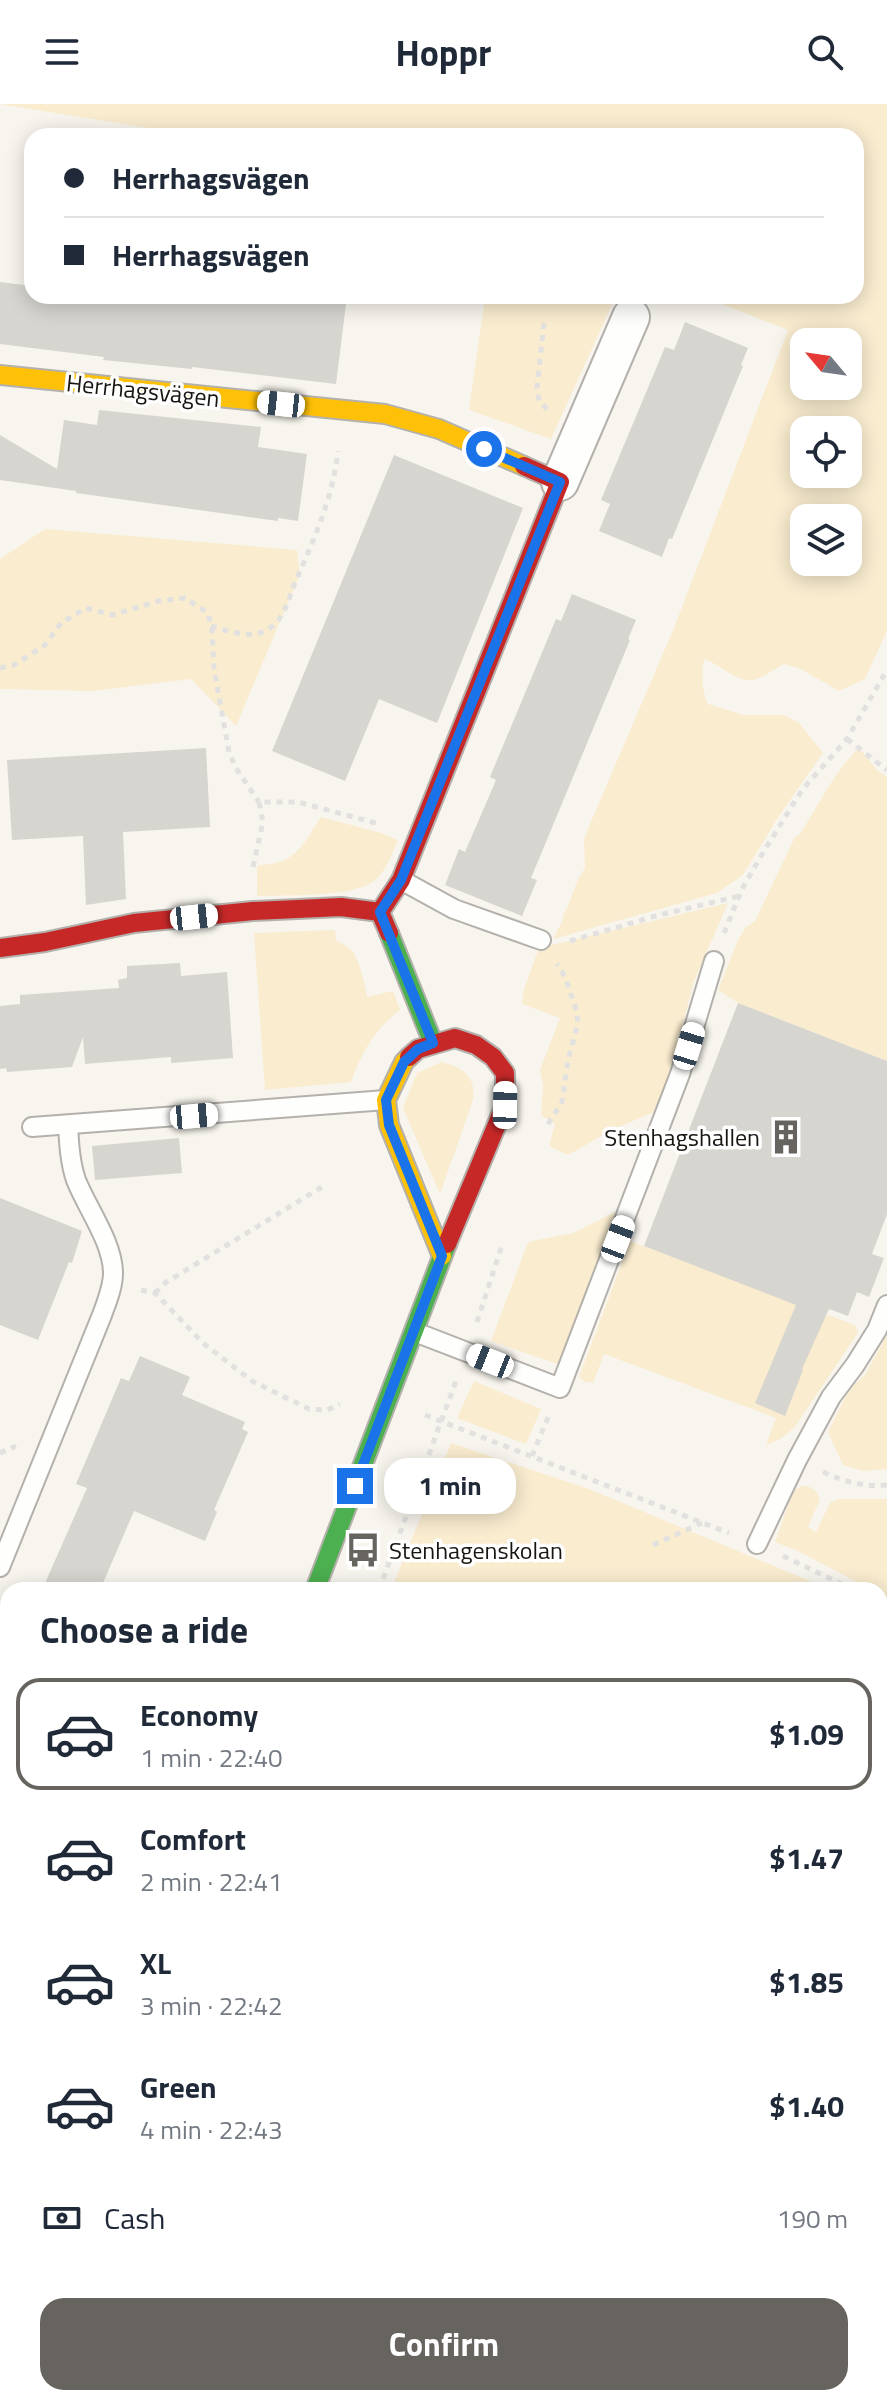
<!DOCTYPE html>
<html lang="en">
<head>
<meta charset="utf-8">
<style>
	:root { --surface:#fff; --page:#f2f2f3; --text:#1f2937; --muted:#747a83; --line:#e0e1e3; --accent:#67645f }
	body { margin:0; font-family:"Titillium Web",sans-serif; background:var(--page); color:var(--text); height:100vh; display:flex; flex-direction:column; font-size:30px; white-space:nowrap }
	* { box-sizing:border-box; margin:0 }
	p { font-size:26px; color:var(--muted) }
	.icon { flex:none; width:44px; height:44px; fill:none; stroke:currentColor; stroke-width:2; stroke-linecap:round; stroke-linejoin:round }
	.map { position:relative; flex:1; overflow:hidden }
	.details { position:absolute; left:0px; top:1478px; width:888px; height:824px; display:flex; flex-direction:column; background:var(--surface); border-radius:24px 24px 0 0; box-shadow:0 4px 20px #0003 }
	.details>* { flex:none }
	.top-card { position:absolute; left:24px; top:24px; width:840px; height:176px; border-radius:24px; box-shadow:0 4px 20px #0003; display:grid; align-content:center; height:176px; padding:0 40px; background:var(--surface) }
	.needle { width:52px; rotate:299deg }
	.tools { position:absolute; left:790px; top:224px; display:grid; gap:16px }
	.tools a { display:grid; place-items:center; width:72px; height:72px; border-radius:16px; background:var(--surface); box-shadow:0 4px 20px #0003; font-size:40px }
	.end { position:absolute; width:36px; height:36px; margin:-18px; border:10px solid #1a73e8; background:#fff; box-shadow:0 0 0 4px #fff }
	.from { border-radius:50% }
	.bubble { position:absolute; height:56px; border-radius:24px; background:var(--surface); box-shadow:0 4px 20px #0003; font-size:26px; font-weight:700; line-height:56px; text-align:center }
	.car { position:absolute; width:24px; height:48px; margin:-24px -12px; border-radius:10px; box-shadow:0 0 6px 2px #0007; background:linear-gradient(#fff 24%,#345 0 40%,#fff 0 76%,#345 0 86%,#fff 0) }
	.top-card b { display:flex; align-items:center; gap:28px; height:76px; font-size:30px }
	.top-card b+b { border-top:2px solid var(--line) }
	.top-card i { width:20px; height:20px; background:var(--text) }
	ul { padding:0; list-style:none }
	li { display:flex; align-items:center; gap:24px; height:112px; margin:0 16px 12px; padding:0 24px; border:4px solid transparent; border-radius:24px }
	li div { flex:1 }
	li b { display:block; font-size:30px }
	li em { font-style:normal; font-weight:700 }
	li.current { border-color:var(--accent) }
	li>.icon { width:72px; height:72px; stroke-width:1.5 }
	h2 { padding:0 40px; font-size:36px; line-height:96px }
	.pay { display:flex; align-items:center; gap:20px; height:88px; padding:0 40px; font-size:30px }
	.pay p { margin-inline-start:auto }
	.button { display:flex; gap:16px; margin-top:auto; padding:16px 40px }
	.button a { flex:1; height:92px; border-radius:24px; background:var(--accent); color:#fff; font-size:32px; font-weight:700; line-height:92px; text-align:center }
	header { display:flex; justify-content:space-between; align-items:center; height:104px; padding:0 40px; background:var(--surface); font-size:36px; font-weight:700 }
	.map>svg:first-child { display:block }
	.built { fill:#f0e9dc }
	.green { fill:#f9eccf; fill-rule:evenodd }
	.building { fill:#d7d5cf }
	.lines { fill:none; stroke-linecap:round; stroke-linejoin:round }
	.lane-casing { stroke:#b4b1ac; stroke-width:22 }
	.street-casing { stroke:#b4b1ac; stroke-width:40 }
	.fast-casing { stroke:#b4b1ac; stroke-width:22 }
	.slow-casing { stroke:#b4b1ac; stroke-width:22 }
	.jam-casing { stroke:#b4b1ac; stroke-width:22 }
	.path { stroke:#e2e1e0; stroke-width:5; stroke-dasharray:6 6; stroke-linecap:butt }
	.lane { stroke:#fefefc; stroke-width:18 }
	.street { stroke:#fefefc; stroke-width:36 }
	.fast { stroke:#4caf50; stroke-width:18 }
	.slow { stroke:#ffc107; stroke-width:18 }
	.jam { stroke:#c62828; stroke-width:18 }
	.route { stroke:#1a73e8; stroke-width:10 }
	.labels { text-anchor:middle; dominant-baseline:central; stroke-width:7; stroke-linejoin:round; paint-order:stroke }
	.street-label { font-size:24px; fill:#191612; stroke:#fff }
	.poi-label { font-size:24px; fill:#191612; stroke:#fff; text-anchor:end }
</style>
</head>
<body>
<header><svg class="icon" aria-label="menu" viewBox="0 0 24 24"><path d="M4 6h16M4 12h16M4 18h16"/></svg>Hoppr<svg class="icon" aria-label="search" viewBox="0 0 24 24"><circle cx="10" cy="10" r="6"/><path d="M15 15l6 6"/></svg></header>
<div class="map">
<svg width="887" height="2302" viewBox="0 0 887 2302">
	<rect width="100%" height="100%" fill="#f8f5ee"/>
	<!-- built -->
	<path class="built" d="M0,2147H8V2294H60L43,2302H0Z"/>
	<!-- green -->
	<g class="green">
		<path d="M0,0H887V527L865,575L839,587L801,565L784,560C775,565 763,574 753,576C735,578 720,560 704,555C702,571 701,585 708,600L744,611H784L799,619L823,649L779,712L743,771L717,789L553,835L562,818L564,808L567,805L578,775L585,764L584,736L590,720L674,524L788,226L701,192H856V32H197ZM804,238H848V282H804ZM804,326H848V370H804ZM804,414H848V458H804Z"/>
		<path d="M485,192H616L551,335L469,306Z"/>
		<path d="M45,425L297,446L300,470L236,622L191,575L93,587L0,585V455Z"/>
		<path d="M859,644L877,666L887,673V957L738,899L718,886L738,836L746,823L755,817L795,733L800,730C819,701 833,669 859,644Z"/>
		<path d="M321,713L381,729L398,736C392,750 387,765 376,775C358,794 285,791 257,792V762C263,760 269,761 276,759C301,753 308,731 321,713Z"/>
		<path d="M728,799L694,877L667,979L654,1008L612,1026L568,1051L549,1042L555,1020L541,1011L543,982L540,966L560,914L522,900L524,885L539,844Z"/>
		<path d="M335,826L336,836C342,840 349,843 353,848C359,856 366,883 367,893L393,887L400,906C374,926 362,948 351,978L265,986L254,829Z"/>
		<path d="M442,958C463,964 476,972 473,996L440,1090L403,1004L417,969Z"/>
		<path d="M615,1108L560,1261L491,1237L528,1138L573,1129Z"/>
		<path d="M630,1137L855,1221L858,1229L794,1324L779,1336L766,1341L776,1314L604,1250L593,1279L585,1278L579,1273Z"/>
		<path d="M887,1231V1365L863,1367L843,1361L828,1328L850,1284L865,1271Z"/>
		<path d="M474,1277L541,1305L526,1340L457,1314Z"/>
		<path d="M451,1339L589,1385L817,1480L825,1486H391Z"/>
		<path d="M802,1382C812,1382 816,1386 820,1395L808,1423L816,1428L830,1399L838,1395H887V1494L880,1490V1486H872L798,1447L775,1438L793,1387Z"/>
		<path d="M887,1695V2302H441L448,2294H880V1705Z"/>
		<path d="M294,2294H417L408,2302H301Z"/>
	</g>
	<!-- building -->
	<g class="building">
		<path d="M0,178L32,182V192H347L336,280L192,263V265L103,256L104,253L0,240Z"/>
		<path d="M685,218L748,244L741,261L743,262L672,435L669,434L662,453L599,427L610,400L601,396L665,243L674,246Z"/>
		<path d="M99,306L261,323L258,343L307,350L298,417L278,414V417L76,389V387L0,376V331L57,365L64,316L97,321Z"/>
		<path d="M394,351L523,404L437,619L379,595L345,677L272,647Z"/>
		<path d="M572,490L636,516L628,535L630,536L531,774L537,776L522,812L445,781L459,745L465,748L496,676L490,673L556,515L561,517Z"/>
		<path d="M206,644L210,723L123,728L126,795L86,801L83,732L12,736L7,656Z"/>
		<path d="M180,859L181,872L227,868L233,954L171,959V953L85,960L83,933L72,963L7,968L6,964L0,965V902L20,900V891L119,884L118,876L127,874V862Z"/>
		<path d="M738,899L887,957V1110L872,1150L884,1154L869,1193L857,1188L848,1212L829,1205L802,1265L803,1266L785,1312L755,1299L796,1201L644,1142Z"/>
		<path d="M179,1034L182,1069L95,1076L92,1042Z"/>
		<path d="M0,1094L82,1127L72,1159L69,1158L38,1236L0,1221Z"/>
		<path d="M140,1252L190,1273L182,1291L245,1318L242,1325L248,1328L214,1406L217,1408L205,1437L134,1407L100,1486H42L87,1384L76,1380L121,1274L129,1277Z"/>
	</g>
	<g class="lines">
		<!-- lane casing -->
		<g class="lane-casing">
			<g id="lane">
				<path d="M401,776L454,805L541,836"/>
				<path d="M32,1023L386,996"/>
				<path d="M415,1228L560,1284L680,970L714,857"/>
				<path d="M757,1440L797,1356L831,1293L855,1261L877,1226L887,1201"/>
				<path d="M0,1463L102,1211C107,1197 113,1183 113,1169C113,1139 87,1104 76,1076C70,1059 69,1039 68,1021"/>
				<path d="M0,1706L8,1705"/>
				<path d="M0,2039L8,2050"/>
			</g>
		</g>
		<!-- street casing -->
		<g class="street-casing">
			<g id="street">
				<path d="M560,378L631,213"/>
				<path d="M216,2294L221,2302"/>
			</g>
		</g>
		<!-- fast casing -->
		<g class="fast-casing">
			<g id="fast">
				<path d="M389,829L433,939"/>
				<path d="M315,1486L447,1140"/>
			</g>
		</g>
		<!-- slow casing -->
		<g class="slow-casing">
			<g id="slow">
				<path d="M0,271L385,310L439,325L524,362"/>
				<path d="M409,953L404,958L386,996L389,1021L442,1152"/>
			</g>
		</g>
		<!-- jam casing -->
		<g class="jam-casing">
			<g id="jam">
				<path d="M389,829L380,808L401,776L560,378L524,362"/>
				<path d="M0,844L45,838L134,819L253,807L341,803L380,808"/>
				<path d="M409,953L418,945L455,934L476,941L493,953L505,969V1001L447,1140"/>
			</g>
		</g>
		<!-- path -->
		<g class="path">
			<path d="M544,219L537,284L539,297L550,308"/>
			<path d="M211,522C232,528 257,538 275,520C285,510 289,494 294,481C313,437 333,395 338,347"/>
			<path d="M0,564L14,561L30,551L45,541L61,519L86,504L113,511L158,497L185,494L208,509L212,526L214,565L229,648L236,664L259,698"/>
			<path d="M847,635L887,666"/>
			<path d="M253,763L263,718L259,698H298L379,720"/>
			<path d="M724,829L742,785L761,752L802,686L847,635L887,566"/>
			<path d="M570,837L659,811L740,792"/>
			<path d="M548,1020L562,998L568,956L578,919L577,908L565,873L557,860"/>
			<path d="M141,1186L155,1189L203,1239L252,1277L309,1305L327,1306L340,1300"/>
			<path d="M155,1189L165,1179L322,1083"/>
			<path d="M477,1218L503,1138"/>
			<path d="M425,1311L729,1429"/>
			<path d="M0,1349L16,1342"/>
			<path d="M532,1352L549,1311"/>
			<path d="M823,1368C845,1378 863,1383 887,1381"/>
			<path d="M653,1441L702,1419"/>
			<path d="M783,1452L854,1486"/>
			<path d="M379,1486L456,1277"/>
			<path d="M880,1499L887,1503"/>
			<path d="M880,1570L887,1557"/>
			<path d="M880,1755L887,1748"/>
			<path d="M880,2136H887"/>
			<path d="M283,2294L287,2302"/>
			<path d="M435,2302L442,2294"/>
		</g>
		<!-- lane -->
		<use href="#lane" class="lane"/>
		<!-- street -->
		<use href="#street" class="street"/>
		<!-- fast -->
		<use href="#fast" class="fast"/>
		<!-- slow -->
		<use href="#slow" class="slow"/>
		<!-- jam -->
		<use href="#jam" class="jam"/>
	</g>
	<g class="lines">
		<!-- route -->
		<path class="route" d="M355,1382L442,1152L389,1021L386,996L404,958L418,945L433,939L380,808L401,776L560,378L484,345"/>
	</g>
	<!-- icons -->
	<defs>
		<g id="building-bare" transform="scale(2.76)"><path d="M-4-6H4V6H1V3H-1V6H-4ZM-2.5-4.3h1.7v1.8h-1.7ZM.8-4.3h1.7v1.8H.8ZM-2.5-1h1.7V.8h-1.7ZM.8-1h1.7V.8H.8Z" fill="#67645f" stroke="#fff" stroke-width="2.5" paint-order="stroke"/></g>
		<g id="bus-bare" transform="scale(2.76)"><path d="M-5-6H5V4H4V6H2V4H-2V6H-4V4H-5ZM-3.5-4V0h7V-4ZM-3.5 1.2v1.5H-2V1.2ZM2 1.2v1.5H3.5V1.2Z" fill="#67645f" stroke="#fff" stroke-width="2.5" paint-order="stroke"/></g>
	</defs>
	<g fill-rule="evenodd">
		<use href="#building-bare" x="786" y="1033"/>
		<use href="#bus-bare" x="363" y="1446"/>
	</g>
	<g class="labels">
		<!-- street labels -->
		<g class="street-label">
			<text transform="translate(143 286) rotate(6)">Herrhagsvägen</text>
		</g>
		<!-- poi labels -->
		<g class="poi-label">
			<text x="760" y="1033">Stenhagshallen</text>
			<text x="389" y="1446" text-anchor="start">Stenhagenskolan</text>
		</g>
	</g>
</svg>
<div class="tools">
<a><svg class="needle" viewBox="-14 -14 28 28"><path d="M0-13l5 13h-10z" fill="#e53935"/><path d="M0 13l5-13h-10z" fill="#747a83"/></svg></a>
<a><svg class="icon" aria-label="locate" viewBox="0 0 24 24"><circle cx="12" cy="12" r="6"/><path d="M12 2v4M12 18v4M2 12h4M18 12h4"/></svg></a>
<a><svg class="icon" aria-label="layers" viewBox="0 0 24 24"><path d="M12 4l9 5-9 5-9-5zM3 14l9 5 9-5"/></svg></a>
</div>
<i class="end from" style="left:484px;top:345px"></i>
<i class="end" style="left:355px;top:1382px"></i>
<div class="bubble" style="left:384px;top:1354px;width:132px">1 min</div>
<i class="car" style="left:281px;top:300px;rotate:276deg"></i>
<i class="car" style="left:194px;top:813px;rotate:84deg"></i>
<i class="car" style="left:689px;top:942px;rotate:17deg"></i>
<i class="car" style="left:505px;top:1001px;rotate:1deg"></i>
<i class="car" style="left:194px;top:1012px;rotate:85deg"></i>
<i class="car" style="left:618px;top:1135px;rotate:21deg"></i>
<i class="car" style="left:490px;top:1257px;rotate:292deg"></i>
<div class="top-card">
<b><i class="from"></i>Herrhagsvägen</b>
<b><i></i>Herrhagsvägen</b>
</div>
<section class="details">
<h2>Choose a ride</h2>
<ul>
<li class="current"><svg class="icon" aria-label="car" viewBox="0 0 24 24"><path d="M5 17H2v-5l4-1 3-4h7l3 4 3 1v5h-3M9 17h6M6 11h13"/><circle cx="7" cy="17" r="2"/><circle cx="17" cy="17" r="2"/></svg><div><b>Economy</b><p>1 min · 22:40</p></div><em>$1.09</em></li>
<li><svg class="icon" aria-label="car" viewBox="0 0 24 24"><path d="M5 17H2v-5l4-1 3-4h7l3 4 3 1v5h-3M9 17h6M6 11h13"/><circle cx="7" cy="17" r="2"/><circle cx="17" cy="17" r="2"/></svg><div><b>Comfort</b><p>2 min · 22:41</p></div><em>$1.47</em></li>
<li><svg class="icon" aria-label="car" viewBox="0 0 24 24"><path d="M5 17H2v-5l4-1 3-4h7l3 4 3 1v5h-3M9 17h6M6 11h13"/><circle cx="7" cy="17" r="2"/><circle cx="17" cy="17" r="2"/></svg><div><b>XL</b><p>3 min · 22:42</p></div><em>$1.85</em></li>
<li><svg class="icon" aria-label="car" viewBox="0 0 24 24"><path d="M5 17H2v-5l4-1 3-4h7l3 4 3 1v5h-3M9 17h6M6 11h13"/><circle cx="7" cy="17" r="2"/><circle cx="17" cy="17" r="2"/></svg><div><b>Green</b><p>4 min · 22:43</p></div><em>$1.40</em></li>
</ul>
<div class="pay"><svg class="icon" aria-label="cash" viewBox="0 0 24 24"><path d="M3 7h18v10H3z"/><circle cx="12" cy="12" r="2"/></svg>Cash<p>190 m</p></div>
<div class="button"><a>Confirm</a></div>
</section>
</div>
</body>
</html>
